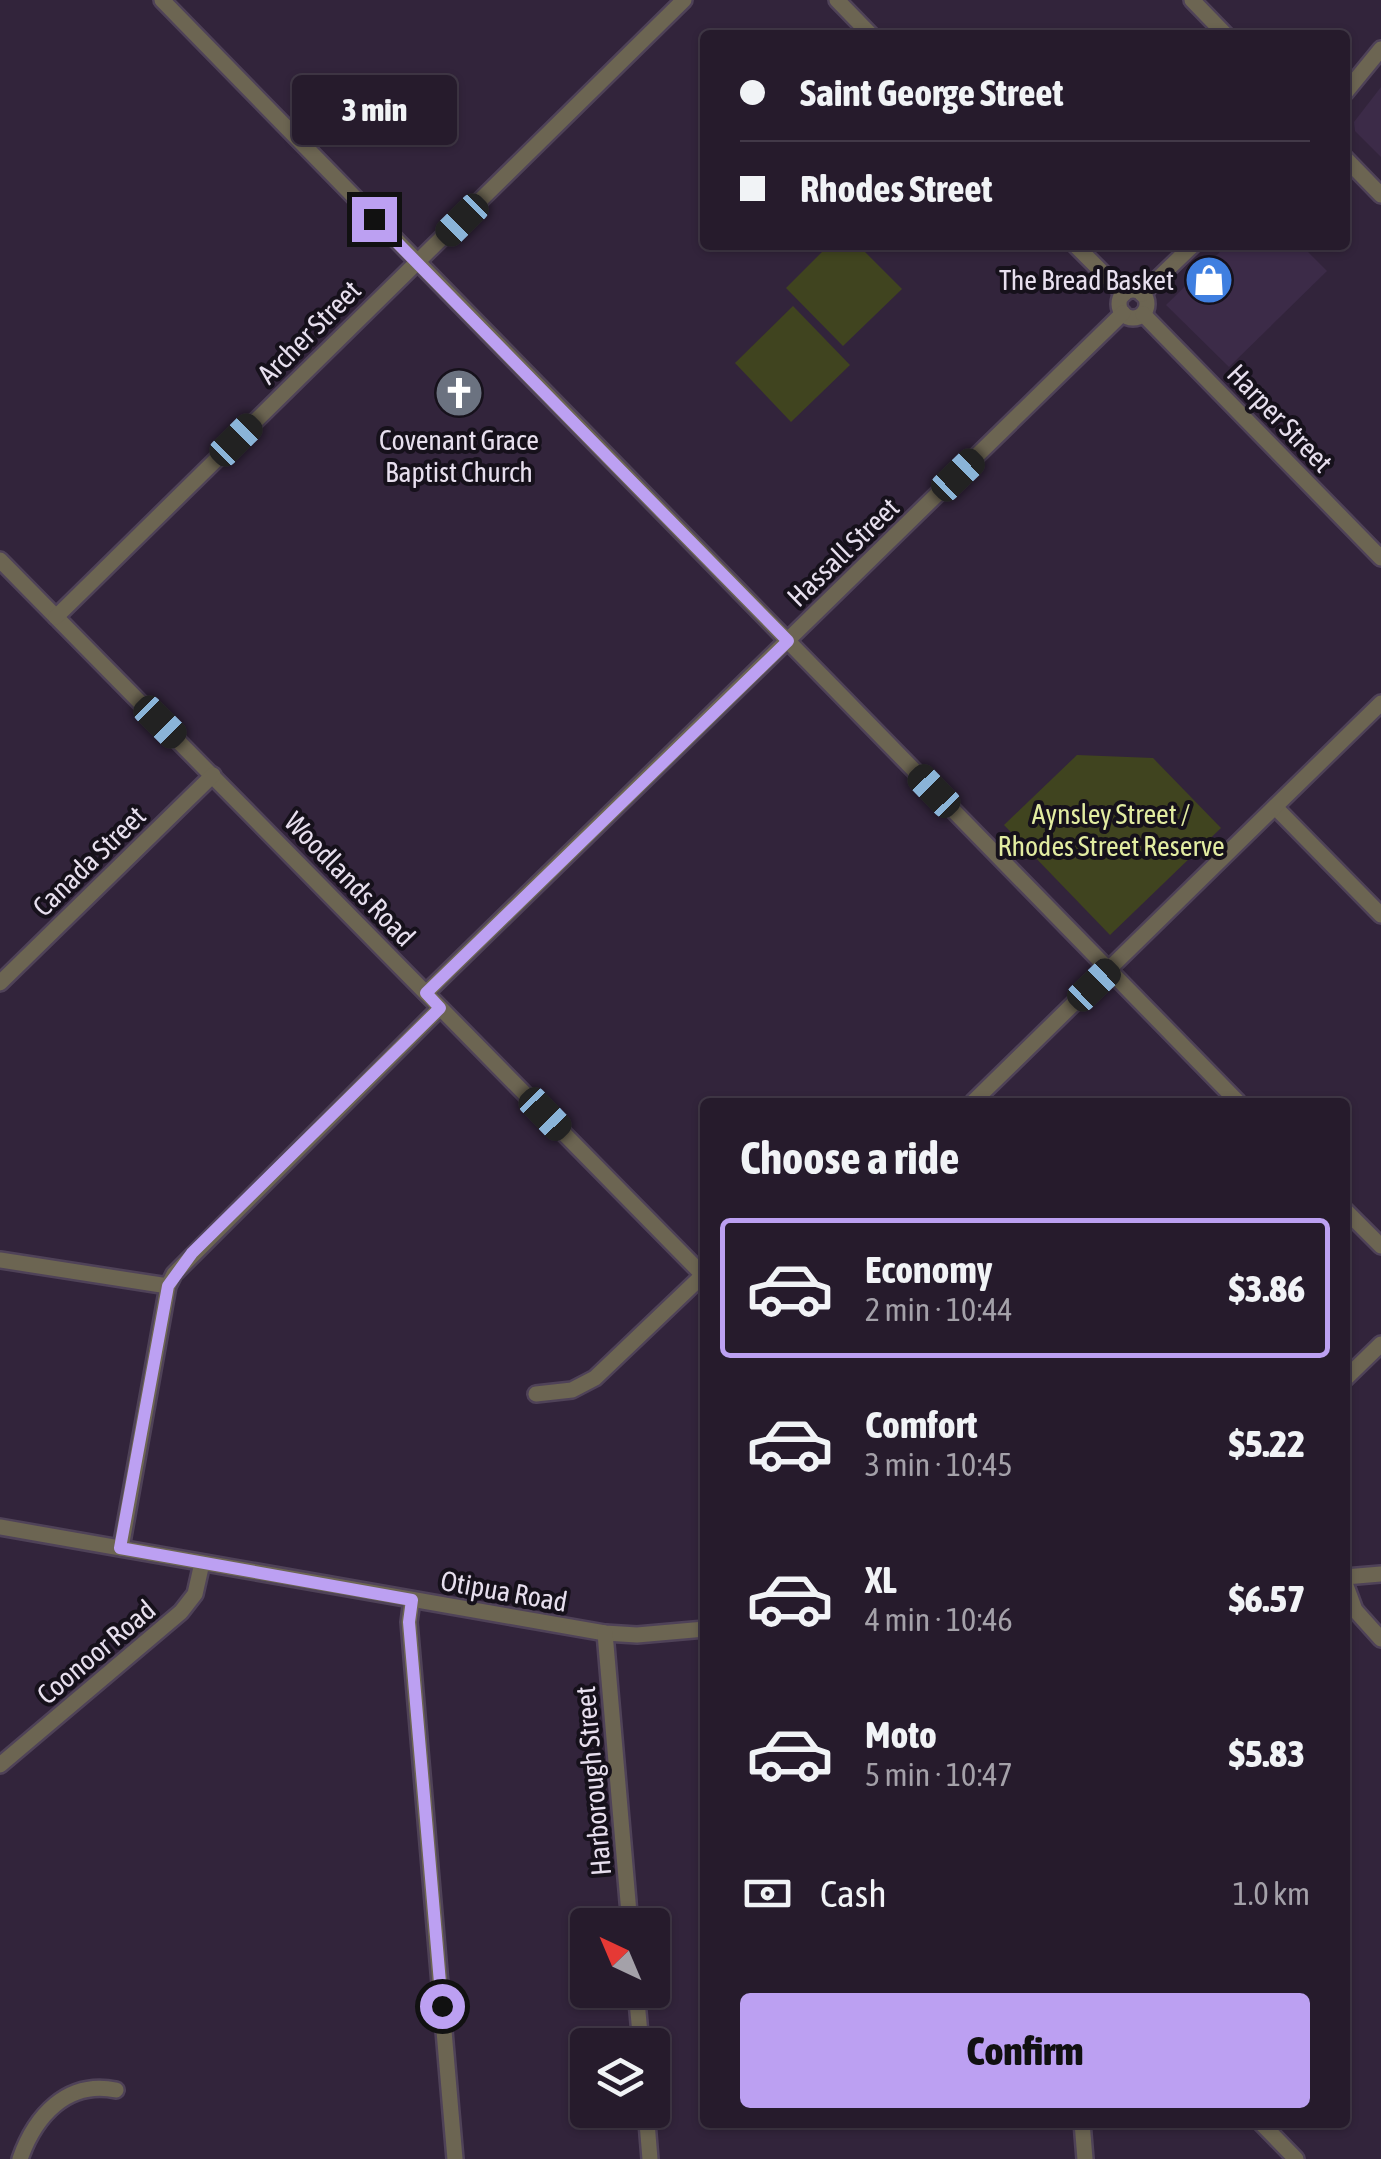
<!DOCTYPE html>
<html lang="en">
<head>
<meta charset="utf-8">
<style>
	:root { --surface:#261b2c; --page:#2e2434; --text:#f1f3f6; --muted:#a4a1a9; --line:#423948; --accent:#bca0f2 }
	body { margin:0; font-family:"Asap Condensed",sans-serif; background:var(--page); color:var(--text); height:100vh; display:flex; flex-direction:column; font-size:38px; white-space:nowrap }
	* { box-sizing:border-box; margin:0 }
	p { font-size:32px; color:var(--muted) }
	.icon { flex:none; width:55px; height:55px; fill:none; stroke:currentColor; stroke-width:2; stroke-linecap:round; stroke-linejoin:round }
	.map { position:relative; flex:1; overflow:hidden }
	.sheet { position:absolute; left:700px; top:1098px; width:650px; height:1030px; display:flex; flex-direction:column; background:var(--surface); border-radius:10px; box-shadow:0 2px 8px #0004,0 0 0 2px var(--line) }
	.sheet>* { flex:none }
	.top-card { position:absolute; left:700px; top:30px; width:650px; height:220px; border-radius:10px; box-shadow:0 2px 8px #0004,0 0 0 2px var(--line); display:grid; align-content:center; height:220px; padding:0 40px; background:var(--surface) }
	.needle { width:65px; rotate:316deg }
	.controls { position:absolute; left:570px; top:1908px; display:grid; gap:20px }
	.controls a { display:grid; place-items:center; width:100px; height:100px; border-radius:10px; background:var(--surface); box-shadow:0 2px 8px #0004,0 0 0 2px var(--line); font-size:50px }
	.end { position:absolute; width:45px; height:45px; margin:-22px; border:12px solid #bca0f2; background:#111; box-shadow:0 0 0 5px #111 }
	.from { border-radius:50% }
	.bubble { position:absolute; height:70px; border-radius:10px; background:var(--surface); box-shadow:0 2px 8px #0004,0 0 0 2px var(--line); font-size:32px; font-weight:800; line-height:70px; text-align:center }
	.car { position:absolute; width:30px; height:60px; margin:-30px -15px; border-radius:12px; box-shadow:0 0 8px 2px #0007; background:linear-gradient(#222 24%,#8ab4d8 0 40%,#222 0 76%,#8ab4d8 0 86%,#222 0) }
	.top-card b { display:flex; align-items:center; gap:35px; height:95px; font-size:38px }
	.top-card b+b { border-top:2px solid var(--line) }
	.top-card i { width:25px; height:25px; background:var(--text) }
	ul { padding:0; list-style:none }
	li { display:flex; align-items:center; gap:30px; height:140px; margin:0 20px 15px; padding:0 20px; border:5px solid transparent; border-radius:10px }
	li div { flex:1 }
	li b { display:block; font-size:38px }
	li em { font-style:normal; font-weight:800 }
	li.current { border-color:var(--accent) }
	li>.icon { width:90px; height:90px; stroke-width:1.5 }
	h2 { padding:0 40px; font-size:45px; line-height:120px }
	.pay { display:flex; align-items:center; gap:25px; height:110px; padding:0 40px; font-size:38px }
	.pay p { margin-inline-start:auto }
	.action { display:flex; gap:20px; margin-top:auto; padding:20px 40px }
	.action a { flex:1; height:115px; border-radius:10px; background:var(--accent); color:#111; font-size:40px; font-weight:800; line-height:115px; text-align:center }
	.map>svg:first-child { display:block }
	.built { fill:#3c2b48 }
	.green { fill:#40441f }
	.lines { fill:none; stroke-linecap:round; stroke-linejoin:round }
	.minor-casing { stroke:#4f4258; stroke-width:20 }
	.minor { stroke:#6c6552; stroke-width:15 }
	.route { stroke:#bca0f2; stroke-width:12 }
	.labels { text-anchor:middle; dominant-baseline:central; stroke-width:8; stroke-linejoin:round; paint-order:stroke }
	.poi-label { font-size:28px; fill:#e7dfee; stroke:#16111b; text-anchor:end }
	.street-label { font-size:28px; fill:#e7dfee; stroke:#16111b }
	.park-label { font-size:28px; fill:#e2eca1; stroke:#16111b }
</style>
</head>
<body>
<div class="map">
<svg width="1381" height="2159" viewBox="0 0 1381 2159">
	<rect width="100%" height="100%" fill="#32243b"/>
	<!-- built -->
	<g class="built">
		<path d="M1381,87V157L1355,131L1354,122Z"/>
		<path d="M1227,245H1301L1327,271L1229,367L1166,305Z"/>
	</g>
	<!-- green -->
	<g class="green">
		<path d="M829,245H858L902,289L843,346L786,288Z"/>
		<path d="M793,306L850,365L791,422L735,363Z"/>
		<path d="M1077,755L1153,758L1221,828L1110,935L1004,825Z"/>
	</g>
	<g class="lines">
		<!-- minor casing -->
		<g class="minor-casing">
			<g id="minor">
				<path d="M162,0L1238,1102"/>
				<path d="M837,0L871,35"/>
				<path d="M1192,0L1226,35"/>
				<path d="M1345,93L1381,49"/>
				<path d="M1345,158L1381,195"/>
				<path d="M1075,245L1124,294"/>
				<circle cx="1133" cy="304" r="14"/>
				<path d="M1142,294L1193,245"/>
				<path d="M1143,314L1381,558"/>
				<path d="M0,560L705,1277"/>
				<path d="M56,617L684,0"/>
				<path d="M1275,807L1381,915"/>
				<path d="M0,983L213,775"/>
				<path d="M426,993L1123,313"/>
				<path d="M973,1102L1381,703"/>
				<path d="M1345,1210L1381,1246"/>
				<path d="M0,1260L168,1286"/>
				<path d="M1345,1379L1381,1344"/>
				<path d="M536,1394L572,1390L595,1378L703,1275"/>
				<path d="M0,1527L605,1633L637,1635L705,1629"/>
				<path d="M121,1548L168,1286L174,1274L440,1008"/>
				<path d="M1345,1577L1381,1574"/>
				<path d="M1345,1583L1355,1610L1381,1639"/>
				<path d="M412,1600L409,1622L455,2159"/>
				<path d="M605,1633L630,1925"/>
				<path d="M0,1765L181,1612L195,1594L202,1563"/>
				<path d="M636,1990L641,2045"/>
				<path d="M646,2110L650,2159"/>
				<path d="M1082,2122L1085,2159"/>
				<path d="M1260,2122L1296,2159"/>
				<path d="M20,2159C35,2116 67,2080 116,2090"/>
			</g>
		</g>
		<!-- minor -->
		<use href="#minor" class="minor"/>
	</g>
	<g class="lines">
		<!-- route -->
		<path class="route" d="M374,219L788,641L426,993L440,1008L192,1253L168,1286L120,1548L412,1600L409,1622L442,2006"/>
	</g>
	<!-- icons -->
	<defs>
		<g id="shop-disc" transform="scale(2.5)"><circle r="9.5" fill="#3f7fe0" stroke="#16111b"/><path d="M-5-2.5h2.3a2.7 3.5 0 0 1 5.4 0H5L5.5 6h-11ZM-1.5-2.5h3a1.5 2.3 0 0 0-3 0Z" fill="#fff"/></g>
		<g id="church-disc" transform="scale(2.5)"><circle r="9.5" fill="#6b7280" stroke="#16111b"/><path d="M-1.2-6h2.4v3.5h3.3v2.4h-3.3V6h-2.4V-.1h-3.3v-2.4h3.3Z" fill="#fff"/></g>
	</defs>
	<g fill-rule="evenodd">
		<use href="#shop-disc" x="1209" y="280"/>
		<use href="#church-disc" x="459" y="393"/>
	</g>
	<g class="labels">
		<!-- poi labels -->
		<g class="poi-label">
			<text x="1174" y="280">The Bread Basket</text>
			<text x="459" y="440" text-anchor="middle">Covenant Grace<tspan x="459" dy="32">Baptist Church</tspan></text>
		</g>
		<!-- street labels -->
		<g class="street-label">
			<text transform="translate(309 332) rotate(-45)">Archer Street</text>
			<text transform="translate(1280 418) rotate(46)">Harper Street</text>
			<text transform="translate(843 552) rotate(-44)">Hassall Street</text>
			<text transform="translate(89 861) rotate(-44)">Canada Street</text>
			<text transform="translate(350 879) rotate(46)">Woodlands Road</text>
			<text transform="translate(504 1591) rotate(10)">Otipua Road</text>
			<text transform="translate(96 1652) rotate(-40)">Coonoor Road</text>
			<text transform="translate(593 1781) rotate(-95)">Harborough Street</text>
		</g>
		<!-- park labels -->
		<g class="park-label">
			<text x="1111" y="814">Aynsley Street /<tspan x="1111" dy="32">Rhodes Street Reserve</tspan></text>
		</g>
	</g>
</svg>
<div class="controls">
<a><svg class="needle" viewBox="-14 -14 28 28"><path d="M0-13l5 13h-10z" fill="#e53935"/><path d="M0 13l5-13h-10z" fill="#a4a1a9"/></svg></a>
<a><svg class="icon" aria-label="layers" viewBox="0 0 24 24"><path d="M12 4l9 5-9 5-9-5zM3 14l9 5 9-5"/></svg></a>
</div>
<i class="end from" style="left:442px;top:2006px"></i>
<i class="end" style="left:374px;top:219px"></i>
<div class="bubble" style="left:292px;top:75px;width:165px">3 min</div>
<i class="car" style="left:462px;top:220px;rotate:225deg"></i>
<i class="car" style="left:236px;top:440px;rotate:45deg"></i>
<i class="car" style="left:958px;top:475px;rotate:46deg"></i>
<i class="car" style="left:160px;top:722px;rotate:135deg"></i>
<i class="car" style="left:934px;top:791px;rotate:316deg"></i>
<i class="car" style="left:1094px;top:985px;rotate:46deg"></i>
<i class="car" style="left:545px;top:1114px;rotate:136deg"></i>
<div class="top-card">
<b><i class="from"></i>Saint George Street</b>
<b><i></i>Rhodes Street</b>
</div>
<section class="sheet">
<h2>Choose a ride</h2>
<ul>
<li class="current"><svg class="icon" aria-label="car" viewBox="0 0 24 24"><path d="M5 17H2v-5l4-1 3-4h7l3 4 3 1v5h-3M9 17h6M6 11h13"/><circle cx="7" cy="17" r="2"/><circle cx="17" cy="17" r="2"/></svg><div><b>Economy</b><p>2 min · 10:44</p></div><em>$3.86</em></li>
<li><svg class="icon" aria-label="car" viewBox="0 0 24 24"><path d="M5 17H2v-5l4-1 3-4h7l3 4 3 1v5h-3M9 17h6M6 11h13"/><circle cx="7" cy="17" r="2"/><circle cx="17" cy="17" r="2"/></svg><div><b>Comfort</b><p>3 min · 10:45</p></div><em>$5.22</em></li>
<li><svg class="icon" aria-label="car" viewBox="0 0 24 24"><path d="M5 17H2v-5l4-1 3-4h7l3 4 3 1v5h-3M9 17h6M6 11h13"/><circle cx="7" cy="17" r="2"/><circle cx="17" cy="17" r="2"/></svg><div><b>XL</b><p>4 min · 10:46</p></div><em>$6.57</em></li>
<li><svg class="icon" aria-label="car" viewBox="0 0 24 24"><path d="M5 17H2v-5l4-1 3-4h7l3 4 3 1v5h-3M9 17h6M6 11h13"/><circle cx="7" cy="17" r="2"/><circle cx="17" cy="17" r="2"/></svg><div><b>Moto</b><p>5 min · 10:47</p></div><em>$5.83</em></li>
</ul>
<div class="pay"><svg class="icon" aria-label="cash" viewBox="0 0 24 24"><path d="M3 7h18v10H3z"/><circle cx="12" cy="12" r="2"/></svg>Cash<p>1.0 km</p></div>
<div class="action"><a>Confirm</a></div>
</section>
</div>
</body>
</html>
